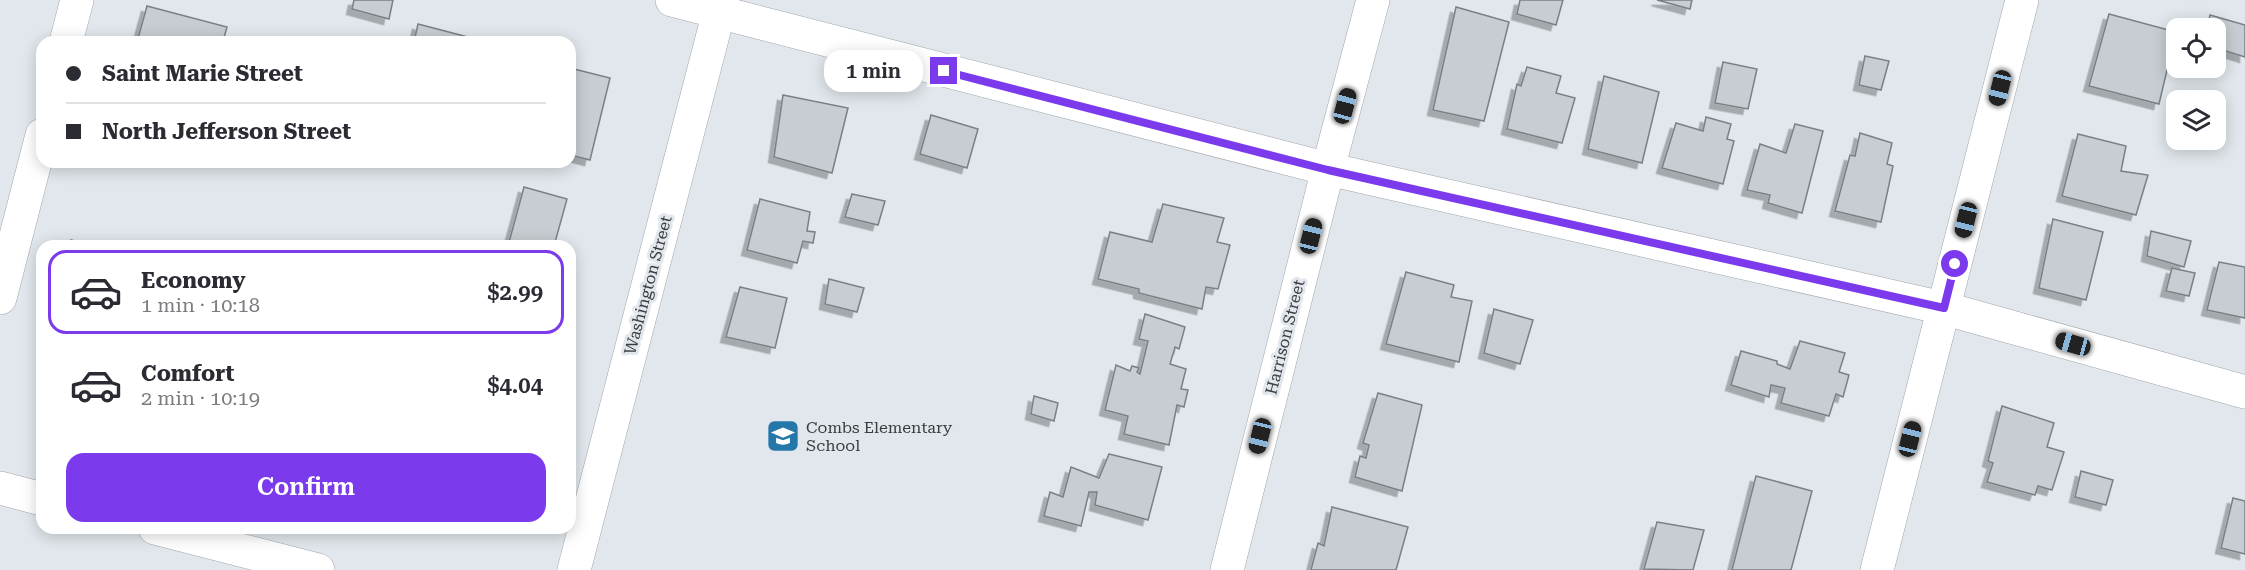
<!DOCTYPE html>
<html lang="en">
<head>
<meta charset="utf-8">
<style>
	:root { --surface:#fff; --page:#f2f2f3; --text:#2b2b33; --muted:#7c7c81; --line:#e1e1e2; --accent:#7c3aed }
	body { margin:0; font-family:"Roboto Serif",serif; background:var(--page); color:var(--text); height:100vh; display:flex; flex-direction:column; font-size:22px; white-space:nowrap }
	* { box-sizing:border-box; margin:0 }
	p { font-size:20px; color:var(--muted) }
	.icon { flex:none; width:33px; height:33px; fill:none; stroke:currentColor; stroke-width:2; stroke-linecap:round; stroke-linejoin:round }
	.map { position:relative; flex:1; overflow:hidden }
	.side { position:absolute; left:36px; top:240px; width:540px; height:294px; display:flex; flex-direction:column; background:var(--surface); border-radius:18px; box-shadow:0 3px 15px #0003 }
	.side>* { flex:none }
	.banner { position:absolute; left:36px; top:36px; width:540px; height:132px; border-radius:18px; box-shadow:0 3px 15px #0003; display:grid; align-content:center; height:132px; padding:0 30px; background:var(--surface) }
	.tools { position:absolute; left:2166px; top:18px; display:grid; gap:12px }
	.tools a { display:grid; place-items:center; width:60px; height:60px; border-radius:12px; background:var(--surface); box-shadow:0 3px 15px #0003; font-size:30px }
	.end { position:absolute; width:27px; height:27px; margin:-14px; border:8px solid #7c3aed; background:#fff; box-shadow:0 0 0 3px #fff }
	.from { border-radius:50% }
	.bubble { position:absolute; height:42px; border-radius:18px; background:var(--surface); box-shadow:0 3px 15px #0003; font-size:20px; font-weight:600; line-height:42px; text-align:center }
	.car { position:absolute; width:18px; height:36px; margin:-18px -9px; border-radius:8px; box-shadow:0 0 4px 2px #0007; background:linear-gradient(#222 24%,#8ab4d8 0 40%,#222 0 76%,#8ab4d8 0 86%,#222 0) }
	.banner b { display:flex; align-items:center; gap:21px; height:57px; font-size:22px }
	.banner b+b { border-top:2px solid var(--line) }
	.banner i { width:15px; height:15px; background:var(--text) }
	ul { padding:10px 0 0; list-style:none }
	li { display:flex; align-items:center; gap:18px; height:84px; margin:0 12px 9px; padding:0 18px; border:3px solid transparent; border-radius:18px }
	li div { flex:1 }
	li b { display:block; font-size:22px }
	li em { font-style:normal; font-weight:600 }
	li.current { border-color:var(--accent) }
	li>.icon { width:54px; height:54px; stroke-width:1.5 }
	.primary-button { display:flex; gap:12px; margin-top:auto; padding:12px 30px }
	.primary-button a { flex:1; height:69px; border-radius:18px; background:var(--accent); color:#fff; font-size:24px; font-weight:600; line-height:69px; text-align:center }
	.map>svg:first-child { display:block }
	.building { fill:#c7cdd2; stroke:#7a8085; stroke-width:1.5; filter:url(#shadow) }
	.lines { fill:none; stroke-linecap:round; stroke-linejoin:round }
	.street-casing { stroke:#a1a7ac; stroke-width:34 }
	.secondary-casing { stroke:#a1a7ac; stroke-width:34 }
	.street { stroke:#fff; stroke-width:33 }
	.secondary { stroke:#fff; stroke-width:33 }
	.route { stroke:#7c3aed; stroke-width:8 }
	.labels { text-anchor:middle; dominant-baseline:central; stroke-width:6; stroke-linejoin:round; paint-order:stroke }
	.street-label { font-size:16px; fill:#3a3c3e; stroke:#e1e7ec }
	.poi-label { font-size:16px; fill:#3a3c3e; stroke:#e1e7ec; text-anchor:start }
</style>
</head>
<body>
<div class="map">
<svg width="2245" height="570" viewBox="0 0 2245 570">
	<defs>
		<filter id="shadow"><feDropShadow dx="-5.5" dy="5.5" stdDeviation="0" flood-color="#0004"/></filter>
	</defs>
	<rect width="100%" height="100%" fill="#e1e7ec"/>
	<!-- building -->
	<g class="building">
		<path d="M354,0H393L389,19L352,9Z"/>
		<path d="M1520,0H1563L1556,25L1517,14Z"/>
		<path d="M1657,0H1692L1690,9Z"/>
		<path d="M147,6L227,27L223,41L227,42H137Z"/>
		<path d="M1456,7L1509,22L1484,121L1433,110Z"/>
		<path d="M2109,14L2176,32L2159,104L2089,86Z"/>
		<path d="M2210,15L2245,25V57L2216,48V28H2207Z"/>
		<path d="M418,24L487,42H414Z"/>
		<path d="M1865,56L1889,61L1881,90L1859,85Z"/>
		<path d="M1723,62L1757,69L1748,109L1715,103Z"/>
		<path d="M1527,67L1561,76L1556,93L1575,98L1562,143L1507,129L1517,84L1521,86Z"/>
		<path d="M570,68L610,78L590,160L570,155Z"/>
		<path d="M1604,76L1659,92L1642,163L1588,149Z"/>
		<path d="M783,95L848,108L832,173L774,157Z"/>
		<path d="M931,115L978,129L967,168L920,154Z"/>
		<path d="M1706,117L1731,124L1727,139L1734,141L1723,184L1662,168L1676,123L1703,131Z"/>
		<path d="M1795,124L1823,131L1802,213L1768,203L1770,195L1747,190L1760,144L1786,153Z"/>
		<path d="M1860,133L1892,143L1887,164L1893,166L1881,222L1835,211L1850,155L1855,156Z"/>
		<path d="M2078,134L2126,146L2121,171L2148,175L2136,215L2062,196Z"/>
		<path d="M524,187L567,199L554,246H508Z"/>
		<path d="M852,194L885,201L878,225L845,217Z"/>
		<path d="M760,199L810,212L807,231L815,232L813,243L803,241L797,263L747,250Z"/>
		<path d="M1163,204L1224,218L1217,242L1230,245L1218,289L1206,287L1202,309L1139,293V289L1098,279L1110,232L1152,242Z"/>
		<path d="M2053,219L2103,232L2086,300L2039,288Z"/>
		<path d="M2151,231L2191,241L2184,267L2147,256Z"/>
		<path d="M71,240L94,246H70Z"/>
		<path d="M2219,262L2245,267V318L2207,310Z"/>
		<path d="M2172,268L2195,273L2189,296L2166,291Z"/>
		<path d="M1406,272L1454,285L1451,297L1472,301L1459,362L1386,344Z"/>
		<path d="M829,279L864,288L857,312L825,304Z"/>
		<path d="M740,287L787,298L775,348L726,337Z"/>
		<path d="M1494,309L1533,320L1520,364L1484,353Z"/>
		<path d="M1145,314L1185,327L1179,349L1175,347L1170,364L1186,369L1181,389L1188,390L1184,407L1177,405L1169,445L1124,434L1128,416L1105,410L1116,365L1130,371L1132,366L1139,368L1137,372L1140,374L1148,341L1139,339Z"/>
		<path d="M1800,341L1845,353L1839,372L1849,375L1843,397L1836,394L1829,416L1781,403L1785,388L1771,385L1769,397L1731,385L1741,351L1777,361V364L1790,369Z"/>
		<path d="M1378,393L1422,405L1402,491L1355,477L1360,456L1366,458L1369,445L1363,443Z"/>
		<path d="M1034,396L1058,403L1054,421L1031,414Z"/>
		<path d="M2002,406L2054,423L2047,447L2064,452L2052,490L2038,486L2035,495L1987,482L1993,463L1988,461Z"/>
		<path d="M1109,454L1162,467L1148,520L1095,505L1097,492H1089L1081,526L1044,516L1050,492L1063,497L1071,467L1099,478Z"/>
		<path d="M2081,471L2113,480L2106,505L2075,497Z"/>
		<path d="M1756,476L1812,491L1791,570H1732Z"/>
		<path d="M2233,498L2245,501V554L2221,548Z"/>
		<path d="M1332,507L1408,527L1396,570H1311L1318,543L1324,546Z"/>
		<path d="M1657,522L1704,530L1693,570L1644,569Z"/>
	</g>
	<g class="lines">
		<!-- street casing -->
		<g class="street-casing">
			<g id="street">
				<path d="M672,0L1328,169L1943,308L2245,392"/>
				<path d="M66,42L77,0"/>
				<path d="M0,298L42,135"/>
				<path d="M0,488L42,499"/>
				<path d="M155,528L318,570"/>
				<path d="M1227,570L1328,169L1373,0"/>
				<path d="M1877,570L2022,0"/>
			</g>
		</g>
		<!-- secondary casing -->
		<g class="secondary-casing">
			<path id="secondary" d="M574,570L722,0"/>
		</g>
		<!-- street -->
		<use href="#street" class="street"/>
		<!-- secondary -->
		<use href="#secondary" class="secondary"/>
	</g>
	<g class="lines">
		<!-- route -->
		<path class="route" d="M944,71L1328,170L1944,308L1955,264"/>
	</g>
	<!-- icons -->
	<defs>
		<g id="school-square" transform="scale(1.725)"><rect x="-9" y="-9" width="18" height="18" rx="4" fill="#2677a9" stroke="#e1e7ec"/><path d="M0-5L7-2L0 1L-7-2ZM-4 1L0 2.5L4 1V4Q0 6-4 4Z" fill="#fff"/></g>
	</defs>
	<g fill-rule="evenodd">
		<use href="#school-square" x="783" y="436"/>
	</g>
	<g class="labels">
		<!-- street labels -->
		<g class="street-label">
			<text transform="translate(648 285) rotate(-75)">Washington Street</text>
			<text transform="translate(1285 337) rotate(-76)">Harrison Street</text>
		</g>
		<!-- poi labels -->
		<g class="poi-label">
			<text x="806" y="427">Combs Elementary<tspan x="806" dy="18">School</tspan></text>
		</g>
	</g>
</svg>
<div class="tools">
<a><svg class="icon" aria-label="locate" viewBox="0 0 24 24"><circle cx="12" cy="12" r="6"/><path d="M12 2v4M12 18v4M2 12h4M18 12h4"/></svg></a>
<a><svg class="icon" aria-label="layers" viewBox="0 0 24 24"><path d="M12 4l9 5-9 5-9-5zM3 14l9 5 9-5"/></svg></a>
</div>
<i class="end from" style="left:1955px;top:264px"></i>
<i class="end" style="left:944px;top:71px"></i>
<div class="bubble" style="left:824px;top:50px;width:99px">1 min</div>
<i class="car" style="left:2000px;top:88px;rotate:194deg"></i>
<i class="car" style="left:1345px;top:106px;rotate:15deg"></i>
<i class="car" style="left:1966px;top:220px;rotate:194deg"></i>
<i class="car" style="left:1311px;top:236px;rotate:14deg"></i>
<i class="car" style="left:2073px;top:344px;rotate:286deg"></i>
<i class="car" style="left:1260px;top:436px;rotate:194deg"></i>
<i class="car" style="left:1910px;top:439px;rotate:14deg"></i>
<div class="banner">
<b><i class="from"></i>Saint Marie Street</b>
<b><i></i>North Jefferson Street</b>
</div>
<section class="side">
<ul>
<li class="current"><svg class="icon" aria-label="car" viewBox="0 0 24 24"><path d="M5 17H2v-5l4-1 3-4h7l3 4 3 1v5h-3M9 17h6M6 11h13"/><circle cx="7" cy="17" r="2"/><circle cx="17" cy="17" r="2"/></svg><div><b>Economy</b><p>1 min · 10:18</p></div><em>$2.99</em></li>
<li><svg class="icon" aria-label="car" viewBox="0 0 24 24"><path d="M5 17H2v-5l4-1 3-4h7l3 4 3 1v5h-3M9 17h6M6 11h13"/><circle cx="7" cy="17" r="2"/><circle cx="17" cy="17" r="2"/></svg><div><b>Comfort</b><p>2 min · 10:19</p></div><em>$4.04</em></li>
</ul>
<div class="primary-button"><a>Confirm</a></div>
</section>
</div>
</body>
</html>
